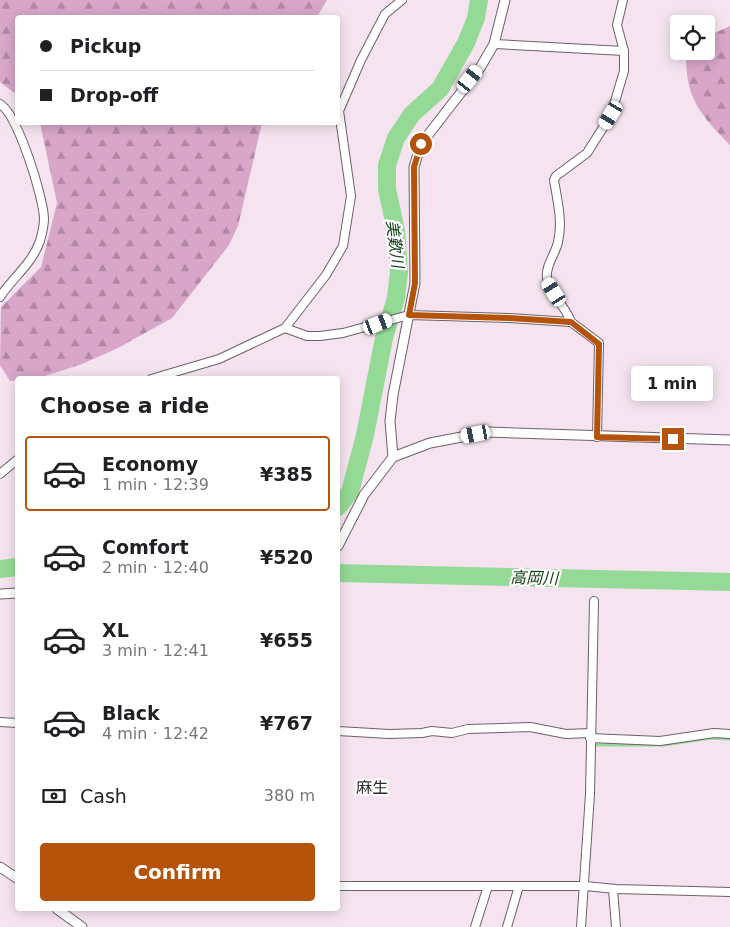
<!DOCTYPE html>
<html lang="en">
<head>
<meta charset="utf-8">
<style>
	:root { --surface:#fff; --page:#f6f6f6; --text:#202124; --muted:#757577; --line:#e0e0e0; --accent:#b45309 }
	body { margin:0; font-family:"DejaVu Sans","Noto Sans JP",sans-serif; background:var(--page); color:var(--text); height:100vh; display:flex; flex-direction:column; font-size:19px; white-space:nowrap }
	* { box-sizing:border-box; margin:0 }
	p { font-size:16px; color:var(--muted) }
	.icon { flex:none; width:28px; height:28px; fill:none; stroke:currentColor; stroke-width:2; stroke-linecap:round; stroke-linejoin:round }
	.map { position:relative; flex:1; overflow:hidden }
	.details { position:absolute; left:15px; top:376px; width:325px; height:535px; display:flex; flex-direction:column; background:var(--surface); border-radius:5px; box-shadow:0 2px 12px #0003 }
	.details>* { flex:none }
	.hud { position:absolute; left:15px; top:15px; width:325px; height:110px; border-radius:5px; box-shadow:0 2px 12px #0003; display:grid; align-content:center; height:110px; padding:0 25px; background:var(--surface) }
	.fabs { position:absolute; left:670px; top:15px; display:grid; gap:10px }
	.fabs a { display:grid; place-items:center; width:45px; height:45px; border-radius:5px; background:var(--surface); box-shadow:0 2px 12px #0003; font-size:25px }
	.end { position:absolute; width:22px; height:22px; margin:-11px; border:6px solid #b45309; background:#fff; box-shadow:0 0 0 2px #fff }
	.from { border-radius:50% }
	.bubble { position:absolute; height:35px; border-radius:5px; background:var(--surface); box-shadow:0 2px 12px #0003; font-size:16px; font-weight:600; line-height:35px; text-align:center }
	.car { position:absolute; width:15px; height:30px; margin:-15px -8px; border-radius:6px; box-shadow:0 0 4px 1px #0007; background:linear-gradient(#fff 24%,#345 0 40%,#fff 0 76%,#345 0 86%,#fff 0) }
	.hud b { display:flex; align-items:center; gap:18px; height:48px; font-size:19px }
	.hud b+b { border-top:1px solid var(--line) }
	.hud i { width:12px; height:12px; background:var(--text) }
	ul { padding:0; list-style:none }
	li { display:flex; align-items:center; gap:15px; height:75px; margin:0 10px 8px; padding:0 15px; border:2px solid transparent; border-radius:5px }
	li div { flex:1 }
	li b { display:block; font-size:19px }
	li em { font-style:normal; font-weight:600 }
	li.on { border-color:var(--accent) }
	li>.icon { width:45px; height:45px; stroke-width:1.5 }
	h2 { padding:0 25px; font-size:22px; line-height:60px }
	.pay { display:flex; align-items:center; gap:12px; height:55px; padding:0 25px; font-size:19px }
	.pay p { margin-inline-start:auto }
	.cta { display:flex; gap:10px; margin-top:auto; padding:10px 25px }
	.cta a { flex:1; height:58px; border-radius:5px; background:var(--accent); color:#fff; font-size:20px; font-weight:600; line-height:58px; text-align:center }
	.map>svg:first-child { display:block }
	.forest { fill:url(#forest-firs) }
	.lines { fill:none; stroke-linecap:round; stroke-linejoin:round }
	.stream { stroke:#94d995; stroke-width:3 }
	.river { stroke:#94d995; stroke-width:18 }
	.minor-casing { stroke:#6e606a; stroke-width:10 }
	.tertiary-casing { stroke:#6e606a; stroke-width:11 }
	.minor { stroke:#fff; stroke-width:8 }
	.tertiary { stroke:#fff; stroke-width:9 }
	.route { stroke:#b45309; stroke-width:6 }
	.labels { text-anchor:middle; dominant-baseline:central; stroke-width:4.5; stroke-linejoin:round; paint-order:stroke }
	.water-label { font-size:16px; font-style:italic; fill:#104115; stroke:#fff }
	.neighbourhood-label { font-size:16px; fill:#312b2f; stroke:#fff }
</style>
</head>
<body>
<div class="map">
<svg width="730" height="927" viewBox="0 0 730 927">
	<defs>
		<pattern id="forest-firs" width="22" height="20" patternUnits="userSpaceOnUse" patternTransform="scale(1.25)"><rect width="22" height="20" fill="#d8a6c9"/><path d="M5 1l3.5 6h-7zM16 11l3.5 6h-7z" fill="#b087a4"/></pattern>
	</defs>
	<rect width="100%" height="100%" fill="#f5e4ef"/>
	<!-- forest -->
	<g class="forest">
		<path d="M0,0H327L317,17L18,18L17,95L0,82Z"/>
		<path d="M730,26V145C701,115 686,100 686,56L689,51H706V37Z"/>
		<path d="M40,123H262L238,226L229,245L172,318L118,348L82,364L45,376L10,381L0,365L1,307L41,267L57,203Z"/>
	</g>
	<g class="lines">
		<!-- stream -->
		<path class="stream" d="M597,745H664L711,738L730,739"/>
		<!-- river -->
		<g class="river">
			<path d="M338,507L350,492L365,435L384,338L396,298L399,272L396,231L387,189V165L396,138L412,114L440,89L466,43L476,18L479,0"/>
			<path d="M0,569L18,567"/>
			<path d="M338,573L730,582"/>
		</g>
		<!-- minor casing -->
		<g class="minor-casing">
			<g id="minor">
				<path d="M494,44L624,51"/>
				<path d="M0,104C18,115 43,196 44,218C44,225 42,234 40,241C32,264 13,277 0,297"/>
				<path d="M571,322C566,307 550,294 547,278C545,266 556,253 558,242C563,222 557,199 554,180L556,176L587,153L611,115L624,71V51L617,25L623,0"/>
				<path d="M285,328L307,336H320L343,333L409,315L509,318L571,322L599,343L597,437"/>
				<path d="M151,379L219,359L285,328L326,275L343,246L351,196L339,111L361,60L385,14L402,0"/>
				<path d="M0,474L18,459"/>
				<path d="M0,722L18,723"/>
				<path d="M338,731L389,734L422,733L432,731L452,733L468,729L530,727L566,734L590,733"/>
				<path d="M590,738L660,741L714,733L730,734"/>
				<path d="M338,886H585L616,889L730,892"/>
				<path d="M613,889L616,927"/>
				<path d="M475,927L488,886"/>
				<path d="M507,927L519,886"/>
				<path d="M581,927L590,794L594,601"/>
			</g>
		</g>
		<!-- tertiary casing -->
		<g class="tertiary-casing">
			<g id="tertiary">
				<path d="M393,457L390,421L393,395L415,283L414,167L421,144L480,68L494,44L505,0"/>
				<path d="M338,546L364,495L393,457L430,443L488,432L730,440"/>
				<path d="M0,594L18,593"/>
				<path d="M0,867L18,879"/>
				<path d="M57,909L82,927"/>
			</g>
		</g>
		<!-- minor -->
		<use href="#minor" class="minor"/>
		<!-- tertiary -->
		<use href="#tertiary" class="tertiary"/>
	</g>
	<g class="lines">
		<!-- route -->
		<path class="route" d="M421,144L414,167L415,283L409,315L509,318L571,322L599,344L597,437L673,439"/>
	</g>
	<g class="labels">
		<!-- water labels -->
		<g class="water-label">
			<text transform="translate(395 244) rotate(83)">美歎川</text>
			<text transform="translate(534 578) rotate(1)">高岡川</text>
		</g>
		<!-- neighbourhood labels -->
		<g class="neighbourhood-label">
			<text x="372" y="787">麻生</text>
		</g>
	</g>
</svg>
<div class="fabs">
<a><svg class="icon" aria-label="locate" viewBox="0 0 24 24"><circle cx="12" cy="12" r="6"/><path d="M12 2v4M12 18v4M2 12h4M18 12h4"/></svg></a>
</div>
<i class="end from" style="left:421px;top:144px"></i>
<i class="end" style="left:673px;top:439px"></i>
<div class="bubble" style="left:631px;top:366px;width:82px">1 min</div>
<i class="car" style="left:470px;top:79px;rotate:39deg"></i>
<i class="car" style="left:611px;top:115px;rotate:211deg"></i>
<i class="car" style="left:554px;top:292px;rotate:328deg"></i>
<i class="car" style="left:378px;top:324px;rotate:69deg"></i>
<i class="car" style="left:476px;top:434px;rotate:259deg"></i>
<div class="hud">
<b><i class="from"></i>Pickup</b>
<b><i></i>Drop-off</b>
</div>
<section class="details">
<h2>Choose a ride</h2>
<ul>
<li class="on"><svg class="icon" aria-label="car" viewBox="0 0 24 24"><path d="M5 17H2v-5l4-1 3-4h7l3 4 3 1v5h-3M9 17h6M6 11h13"/><circle cx="7" cy="17" r="2"/><circle cx="17" cy="17" r="2"/></svg><div><b>Economy</b><p>1 min · 12:39</p></div><em>¥385</em></li>
<li><svg class="icon" aria-label="car" viewBox="0 0 24 24"><path d="M5 17H2v-5l4-1 3-4h7l3 4 3 1v5h-3M9 17h6M6 11h13"/><circle cx="7" cy="17" r="2"/><circle cx="17" cy="17" r="2"/></svg><div><b>Comfort</b><p>2 min · 12:40</p></div><em>¥520</em></li>
<li><svg class="icon" aria-label="car" viewBox="0 0 24 24"><path d="M5 17H2v-5l4-1 3-4h7l3 4 3 1v5h-3M9 17h6M6 11h13"/><circle cx="7" cy="17" r="2"/><circle cx="17" cy="17" r="2"/></svg><div><b>XL</b><p>3 min · 12:41</p></div><em>¥655</em></li>
<li><svg class="icon" aria-label="car" viewBox="0 0 24 24"><path d="M5 17H2v-5l4-1 3-4h7l3 4 3 1v5h-3M9 17h6M6 11h13"/><circle cx="7" cy="17" r="2"/><circle cx="17" cy="17" r="2"/></svg><div><b>Black</b><p>4 min · 12:42</p></div><em>¥767</em></li>
</ul>
<div class="pay"><svg class="icon" aria-label="cash" viewBox="0 0 24 24"><path d="M3 7h18v10H3z"/><circle cx="12" cy="12" r="2"/></svg>Cash<p>380 m</p></div>
<div class="cta"><a>Confirm</a></div>
</section>
</div>
</body>
</html>
